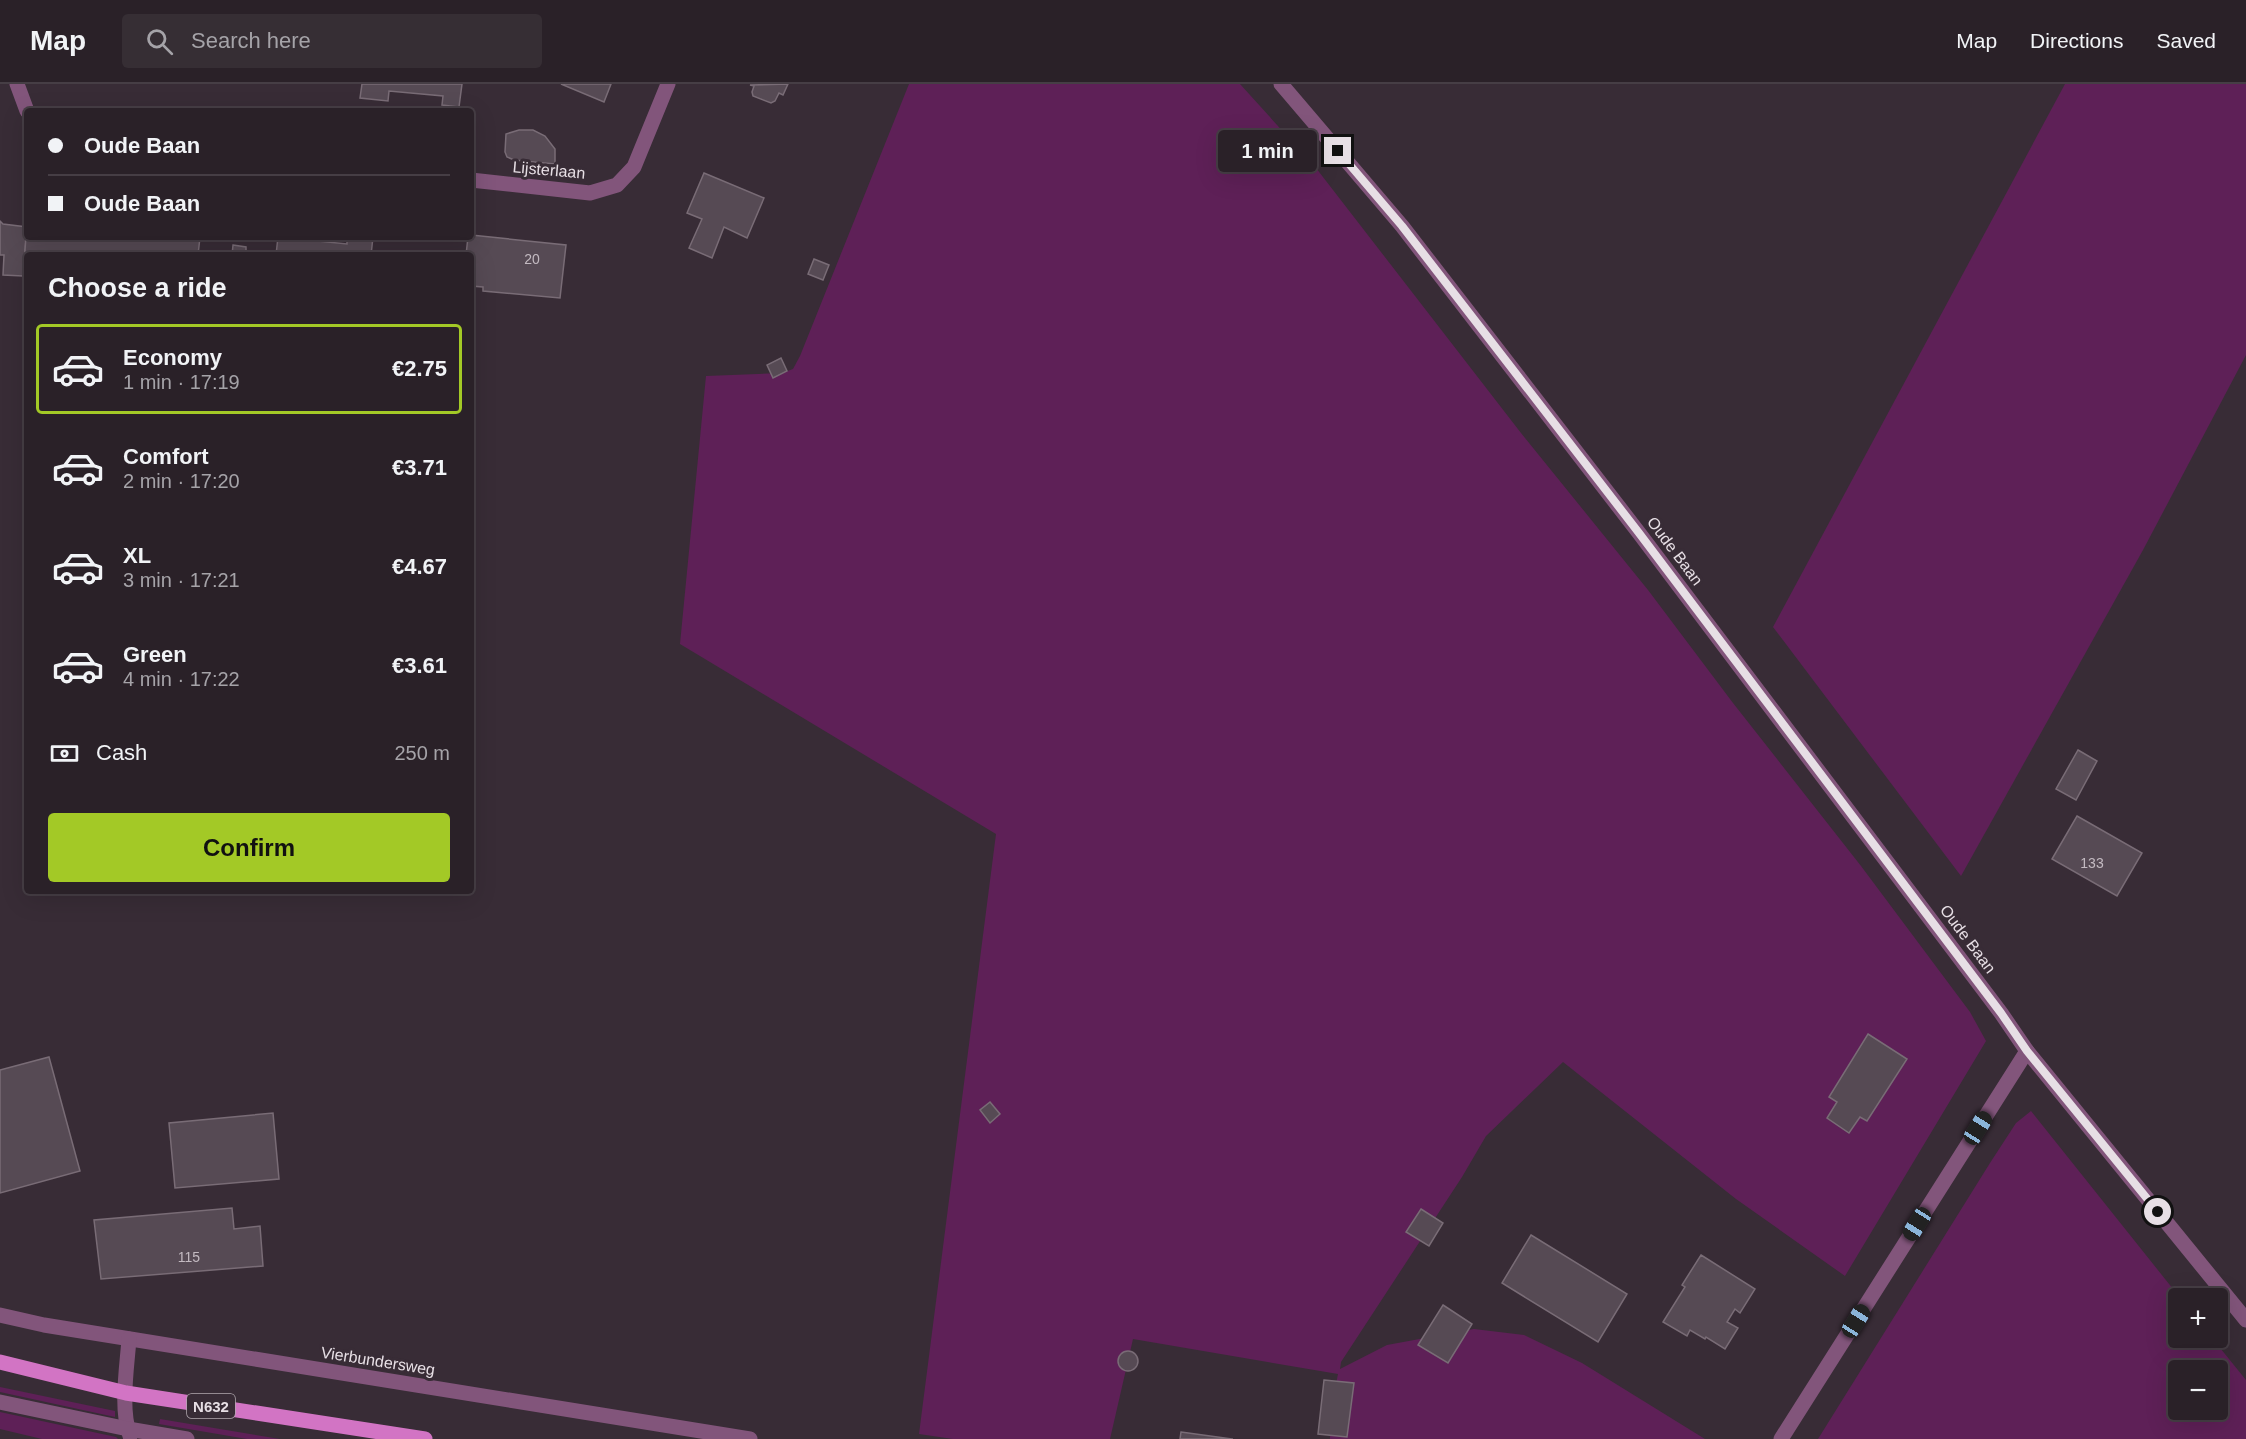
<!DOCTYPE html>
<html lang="en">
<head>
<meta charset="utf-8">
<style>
	:root { --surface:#2a2128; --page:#362e34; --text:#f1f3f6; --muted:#a5a3a8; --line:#463e45; --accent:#a3c926 }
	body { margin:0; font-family:Arial,sans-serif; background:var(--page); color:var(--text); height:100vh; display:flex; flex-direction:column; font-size:22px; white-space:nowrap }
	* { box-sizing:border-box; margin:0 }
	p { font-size:20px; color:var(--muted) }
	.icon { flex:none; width:33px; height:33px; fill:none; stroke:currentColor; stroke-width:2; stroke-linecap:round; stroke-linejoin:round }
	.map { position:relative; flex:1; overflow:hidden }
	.side { position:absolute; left:24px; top:168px; width:450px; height:642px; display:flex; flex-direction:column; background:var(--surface); border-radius:6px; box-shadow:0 6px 24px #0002,0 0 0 2px var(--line) }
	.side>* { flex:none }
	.guide { position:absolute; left:24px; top:24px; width:450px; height:132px; border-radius:6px; box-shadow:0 6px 24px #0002,0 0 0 2px var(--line); display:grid; align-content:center; height:132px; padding:0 24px; background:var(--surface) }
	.fabs { position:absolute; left:2168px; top:1204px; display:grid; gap:12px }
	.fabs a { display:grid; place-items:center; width:60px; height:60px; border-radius:6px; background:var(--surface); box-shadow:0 6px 24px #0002,0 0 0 2px var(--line); font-size:30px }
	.end { position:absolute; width:27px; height:27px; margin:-14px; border:8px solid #e7dfe5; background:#111; box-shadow:0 0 0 3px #111 }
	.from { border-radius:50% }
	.bubble { position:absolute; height:42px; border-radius:6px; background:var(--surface); box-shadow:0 6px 24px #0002,0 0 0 2px var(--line); font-size:20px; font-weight:700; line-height:42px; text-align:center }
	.car { position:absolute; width:18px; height:36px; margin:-18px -9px; border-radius:8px; box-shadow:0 0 4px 2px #0007; background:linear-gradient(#222 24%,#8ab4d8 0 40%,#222 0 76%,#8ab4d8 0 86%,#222 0) }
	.guide b { display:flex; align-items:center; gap:21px; height:57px; font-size:22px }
	.guide b+b { border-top:2px solid var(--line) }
	.guide i { width:15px; height:15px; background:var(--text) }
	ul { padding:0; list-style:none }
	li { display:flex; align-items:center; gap:18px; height:90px; margin:0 12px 9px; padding:0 12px; border:3px solid transparent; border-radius:6px }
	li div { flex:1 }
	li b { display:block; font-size:22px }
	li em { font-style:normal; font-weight:700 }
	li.active { border-color:var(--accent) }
	li>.icon { width:54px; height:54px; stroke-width:1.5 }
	h2 { padding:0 24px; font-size:27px; line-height:72px }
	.pay { display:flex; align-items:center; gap:15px; height:66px; padding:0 24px; font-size:22px }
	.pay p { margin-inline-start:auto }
	.cta { display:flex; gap:12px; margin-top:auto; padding:12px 24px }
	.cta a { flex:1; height:69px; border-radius:6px; background:var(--accent); color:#111; font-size:24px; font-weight:700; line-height:69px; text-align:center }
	header { display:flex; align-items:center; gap:36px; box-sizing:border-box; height:84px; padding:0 30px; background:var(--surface); border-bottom:2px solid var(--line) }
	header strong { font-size:28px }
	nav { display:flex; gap:33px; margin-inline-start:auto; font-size:21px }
	.search { width:420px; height:54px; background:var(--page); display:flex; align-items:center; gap:15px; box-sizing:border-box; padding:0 21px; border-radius:6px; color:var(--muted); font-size:22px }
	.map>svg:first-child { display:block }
	.green { fill:#5e2057; fill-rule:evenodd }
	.building { fill:#564a54; stroke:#796c76; stroke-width:1.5 }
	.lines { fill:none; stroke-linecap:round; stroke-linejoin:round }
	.minor { stroke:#82557b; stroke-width:15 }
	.major { stroke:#d274c4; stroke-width:15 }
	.route { stroke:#e7dfe5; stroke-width:8 }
	.labels { text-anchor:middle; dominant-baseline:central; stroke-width:6; stroke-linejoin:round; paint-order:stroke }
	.number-label { font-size:14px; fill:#c3bac1 }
	.shield { fill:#382c36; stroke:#b2a9b0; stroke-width:1.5 }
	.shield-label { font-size:15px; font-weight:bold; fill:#e7dfe5 }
	.street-label { font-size:16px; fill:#e7dfe5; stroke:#382c36 }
</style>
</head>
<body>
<header>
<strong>Map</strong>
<div class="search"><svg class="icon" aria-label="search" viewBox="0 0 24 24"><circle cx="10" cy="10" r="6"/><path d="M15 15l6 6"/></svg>Search here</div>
<nav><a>Map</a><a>Directions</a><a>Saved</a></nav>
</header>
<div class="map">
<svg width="2246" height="1355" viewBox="0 0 2246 1355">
	<rect width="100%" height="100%" fill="#382c36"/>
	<!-- green -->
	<g class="green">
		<path d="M909,0H1240L1316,84L1521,349L1648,506L1733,619L1861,782L1970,928L1986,957L1845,1192L1736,1115L1563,978L1486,1052L1462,1093L1341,1278L1340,1285L1387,1261L1474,1245L1524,1251L1582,1279L1705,1355H1330V1330L1338,1290L1133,1255L1110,1355H953L919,1350L996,750L680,560L706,292L782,289L793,285L800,272Z"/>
		<path d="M2065,0H2246V271L2143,466L1961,792L1773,543Z"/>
		<path d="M2031,1027L2181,1215H2178V1254H2212L2246,1296V1355H1818L1990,1079L2016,1039ZM2178,1287H2217V1326H2178Z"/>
		<path d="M0,1303L115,1327V1333L0,1308Z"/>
		<path d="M0,1328L116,1353L118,1355H42L0,1345Z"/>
		<path d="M160,1335L280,1355H247L159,1340Z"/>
	</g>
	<!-- building -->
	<g class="building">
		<path d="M362,0H462L459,23L442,21L443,12L389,7L388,17L360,14Z"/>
		<path d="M561,0H611L604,18Z"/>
		<path d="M788,0L783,11L779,9L775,17L771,19L753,12L752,8L754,2L750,1Z"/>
		<path d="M519,46H533L545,52L555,65V80L514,76L507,73L505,68L506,50Z"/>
		<path d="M704,89L764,114L747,154L724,143L712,174L689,164L702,135L687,129Z"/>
		<path d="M0,137L3,140L27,143L23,192L3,191L4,171H0Z"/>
		<path d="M26,151L27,153H200L198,171H27V182H24Z"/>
		<path d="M471,151L566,161L560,214L483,207V203L471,202V171H466L468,153Z"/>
		<path d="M278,153L347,160V153H373L371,171H276Z"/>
		<path d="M233,161L246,163V171H232Z"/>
		<path d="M814,175L829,181L823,196L808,190Z"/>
		<path d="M781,274L787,287L773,294L767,281Z"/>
		<path d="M2078,666L2097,677L2076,716L2056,705Z"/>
		<path d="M2077,732L2142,769L2117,812L2052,775Z"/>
		<path d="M1868,950L1907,975L1867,1037L1860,1033L1849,1049L1827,1034L1837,1018L1829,1013Z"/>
		<path d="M49,973L80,1087L0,1109V986Z"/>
		<path d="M990,1018L1000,1030L990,1039L980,1026Z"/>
		<path d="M273,1029L279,1095L175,1104L169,1039Z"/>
		<path d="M232,1124L234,1145L260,1142L263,1182L101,1195L94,1136Z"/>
		<path d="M1421,1125L1443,1139L1429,1162L1406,1148Z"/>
		<path d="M1531,1151L1627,1210L1598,1258L1502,1199Z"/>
		<path d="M1701,1171L1755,1205L1740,1229L1735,1225L1727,1238L1738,1244L1725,1265L1706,1253L1705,1255L1690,1246L1687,1252L1663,1238L1685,1203L1682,1201Z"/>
		<path d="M1443,1221L1472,1240L1448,1279L1418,1261Z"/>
		<circle cx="1128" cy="1277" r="10"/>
		<path d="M1324,1296L1354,1299L1347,1353L1318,1350Z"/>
		<path d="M1181,1348L1232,1355H1233H1180Z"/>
	</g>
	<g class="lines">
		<!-- minor -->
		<g class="minor">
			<path d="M17,0L27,27"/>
			<path d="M1281,0L1402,142L1639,449L2001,929L2027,967L2246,1236"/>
			<path d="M471,96L590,109L617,101L634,83L668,0"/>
			<path d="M0,1231L44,1241L750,1355"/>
			<path d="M129,1255C127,1283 120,1325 130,1352"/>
			<path d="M0,1318L128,1345L187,1355"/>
			<path d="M1781,1355L2027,967"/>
		</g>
		<!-- major -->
		<path class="major" d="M0,1278L126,1309L425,1355"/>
	</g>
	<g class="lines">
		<!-- route -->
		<path class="route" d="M1338,67L1402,142L1639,449L2001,929L2027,967L2158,1128"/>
	</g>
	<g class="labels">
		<!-- number labels -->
		<g class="number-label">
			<text x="532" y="175">20</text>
			<text x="2092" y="779">133</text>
			<text x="189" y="1173">115</text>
		</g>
		<!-- shield labels -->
		<rect class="shield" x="187" y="1310" width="48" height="24" rx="4.5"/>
		<g class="shield-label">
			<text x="211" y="1322">N632</text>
		</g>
		<!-- street labels -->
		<g class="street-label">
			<text transform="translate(549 86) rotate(5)">Lijsterlaan</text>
			<text transform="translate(1675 467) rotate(53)">Oude Baan</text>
			<text transform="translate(1968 855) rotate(53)">Oude Baan</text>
			<text transform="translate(378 1277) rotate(9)">Vierbundersweg</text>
		</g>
	</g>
</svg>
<div class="fabs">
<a>+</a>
<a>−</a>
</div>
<i class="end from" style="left:2158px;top:1128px"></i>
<i class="end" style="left:1338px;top:67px"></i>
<div class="bubble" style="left:1218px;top:46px;width:99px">1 min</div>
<i class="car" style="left:1978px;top:1044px;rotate:32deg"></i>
<i class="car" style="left:1917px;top:1140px;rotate:212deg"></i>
<i class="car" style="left:1856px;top:1237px;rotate:32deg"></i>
<div class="guide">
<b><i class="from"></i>Oude Baan</b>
<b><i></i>Oude Baan</b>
</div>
<section class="side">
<h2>Choose a ride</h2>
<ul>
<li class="active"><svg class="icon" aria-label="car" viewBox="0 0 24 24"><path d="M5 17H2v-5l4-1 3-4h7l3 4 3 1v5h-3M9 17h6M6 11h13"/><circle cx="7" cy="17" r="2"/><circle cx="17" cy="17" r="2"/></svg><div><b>Economy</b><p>1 min · 17:19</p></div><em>€2.75</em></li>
<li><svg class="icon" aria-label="car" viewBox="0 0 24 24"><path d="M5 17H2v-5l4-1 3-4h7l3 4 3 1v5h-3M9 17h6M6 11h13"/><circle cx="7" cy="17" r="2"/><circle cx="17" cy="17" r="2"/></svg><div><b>Comfort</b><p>2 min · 17:20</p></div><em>€3.71</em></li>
<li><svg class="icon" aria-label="car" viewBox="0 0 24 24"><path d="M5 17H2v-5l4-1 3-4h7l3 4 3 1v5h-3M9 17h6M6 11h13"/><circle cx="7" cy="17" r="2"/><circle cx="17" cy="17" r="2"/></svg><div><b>XL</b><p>3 min · 17:21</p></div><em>€4.67</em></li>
<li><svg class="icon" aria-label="car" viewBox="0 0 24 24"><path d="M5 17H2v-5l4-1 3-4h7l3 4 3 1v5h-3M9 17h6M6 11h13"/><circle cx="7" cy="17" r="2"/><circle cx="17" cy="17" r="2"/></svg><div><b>Green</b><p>4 min · 17:22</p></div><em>€3.61</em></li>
</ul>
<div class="pay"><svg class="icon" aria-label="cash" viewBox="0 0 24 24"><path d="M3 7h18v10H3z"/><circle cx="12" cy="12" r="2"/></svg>Cash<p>250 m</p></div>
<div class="cta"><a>Confirm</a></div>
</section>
</div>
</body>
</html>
